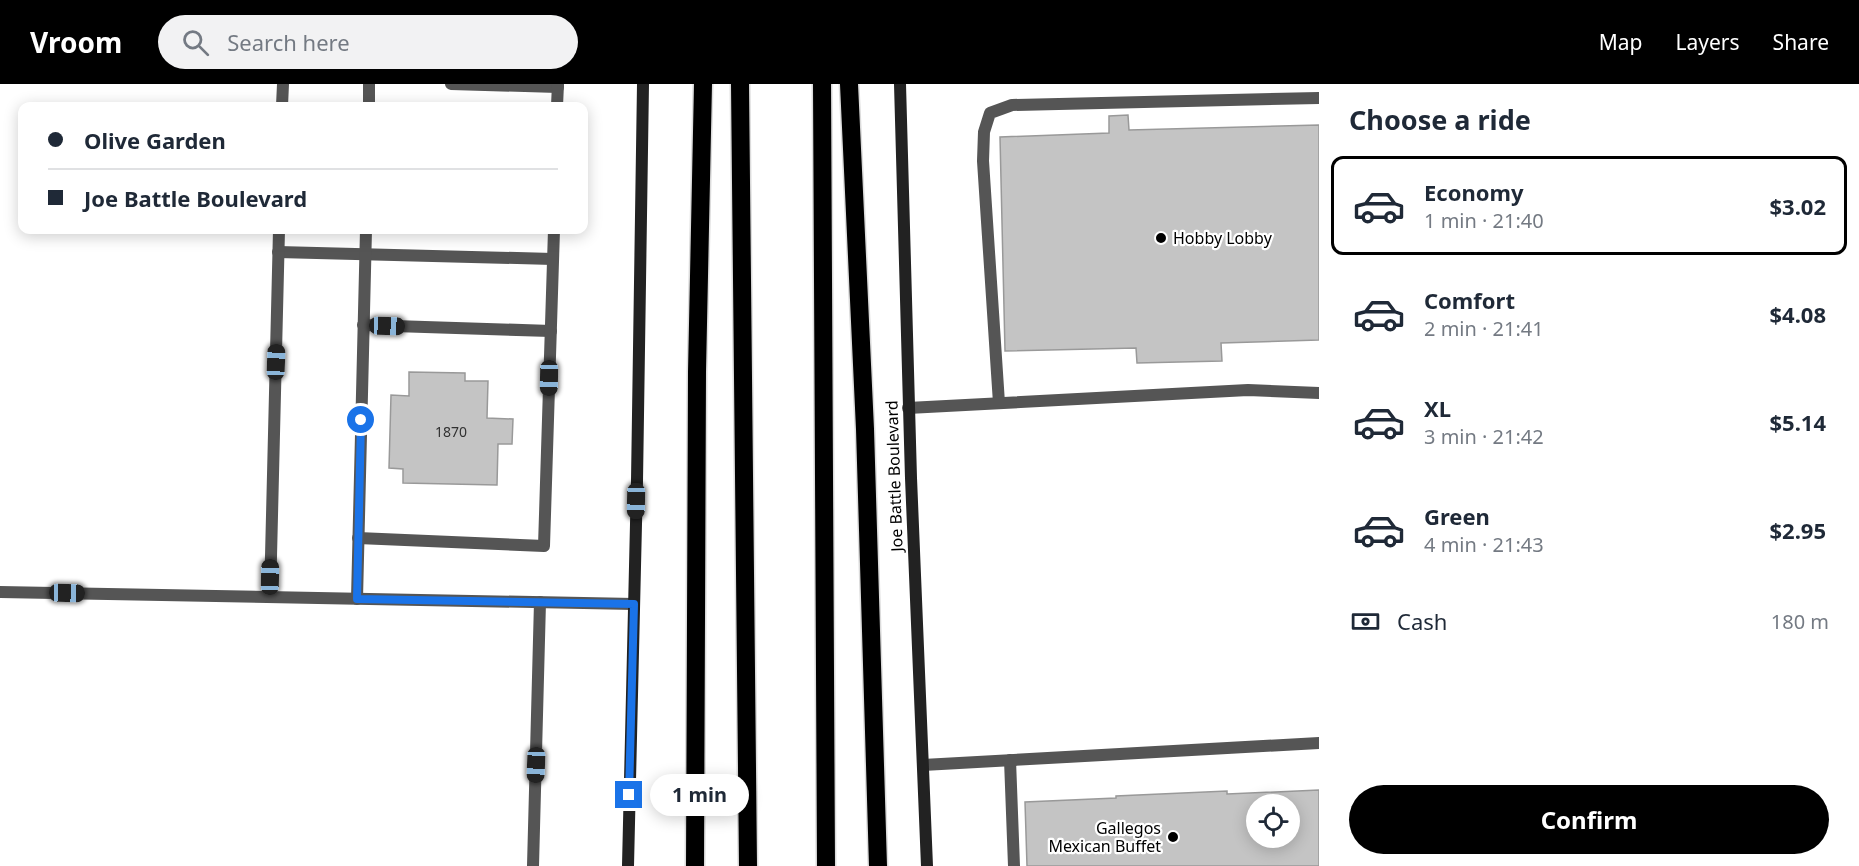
<!DOCTYPE html>
<html lang="en">
<head>
<meta charset="utf-8">
<style>
	:root { --surface:#fff; --page:#f2f2f3; --text:#1f2937; --muted:#747a83; --line:#e0e1e3; --accent:#000 }
	body { margin:0; font-family:"Noto Sans",sans-serif; background:var(--page); color:var(--text); height:100vh; display:flex; flex-direction:column; font-size:22px; white-space:nowrap }
	* { box-sizing:border-box; margin:0 }
	p { font-size:20px; color:var(--muted) }
	.icon { flex:none; width:33px; height:33px; fill:none; stroke:currentColor; stroke-width:2; stroke-linecap:round; stroke-linejoin:round }
	.map { position:relative; flex:1; overflow:hidden }
	.sheet { display:flex; flex-direction:column; background:var(--surface); width:540px }
	.sheet>* { flex:none }
	.guide { position:absolute; left:18px; top:18px; width:570px; height:132px; border-radius:12px; box-shadow:0 3px 15px #0003; display:grid; align-content:center; height:132px; padding:0 30px; background:var(--surface) }
	.tools { position:absolute; left:1246px; top:710px; display:grid; gap:12px }
	.tools a { display:grid; place-items:center; width:54px; height:54px; border-radius:50%; background:var(--surface); box-shadow:0 3px 15px #0003; font-size:30px }
	.end { position:absolute; width:27px; height:27px; margin:-14px; border:8px solid #1a73e8; background:#fff; box-shadow:0 0 0 3px #fff }
	.from { border-radius:50% }
	.bubble { position:absolute; height:42px; border-radius:21px; background:var(--surface); box-shadow:0 3px 15px #0003; font-size:20px; font-weight:700; line-height:42px; text-align:center }
	.car { position:absolute; width:18px; height:36px; margin:-18px -9px; border-radius:8px; box-shadow:0 0 4px 2px #0007; background:linear-gradient(#222 24%,#8ab4d8 0 40%,#222 0 76%,#8ab4d8 0 86%,#222 0) }
	.guide b { display:flex; align-items:center; gap:21px; height:57px; font-size:22px }
	.guide b+b { border-top:2px solid var(--line) }
	.guide i { width:15px; height:15px; background:var(--text) }
	ul { padding:0; list-style:none }
	li { display:flex; align-items:center; gap:18px; height:99px; margin:0 12px 9px; padding:0 18px; border:3px solid transparent; border-radius:12px }
	li div { flex:1 }
	li b { display:block; font-size:22px }
	li em { font-style:normal; font-weight:700 }
	li.selected { border-color:var(--accent) }
	li>.icon { width:54px; height:54px; stroke-width:1.5 }
	h2 { padding:0 30px; font-size:27px; line-height:72px }
	.pay { display:flex; align-items:center; gap:15px; height:66px; padding:0 30px; font-size:22px }
	.pay p { margin-inline-start:auto }
	.action { display:flex; gap:12px; margin-top:auto; padding:12px 30px }
	.action a { flex:1; height:69px; border-radius:36px; background:var(--accent); color:#fff; font-size:24px; font-weight:700; line-height:69px; text-align:center }
	header { display:flex; align-items:center; gap:36px; box-sizing:border-box; height:84px; padding:0 30px; background:var(--accent); color:#fff }
	header strong { font-size:28px }
	nav { display:flex; gap:33px; margin-inline-start:auto; font-size:21px }
	.search { width:420px; height:54px; background:var(--page); display:flex; align-items:center; gap:15px; box-sizing:border-box; padding:0 21px; border-radius:33px; color:var(--muted); font-size:22px }
	main { display:flex; flex:1; min-height:0 }
	.map>svg:first-child { display:block }
	.building { fill:#c4c4c4; stroke:#999; stroke-width:1.5; fill-rule:evenodd }
	.lines { fill:none; stroke-linecap:round; stroke-linejoin:round }
	.motorway-casing { stroke:#dbdbdb; stroke-width:21 }
	.service { stroke:#555; stroke-width:12 }
	.secondary { stroke:#222; stroke-width:12 }
	.motorway { stroke:#000; stroke-width:18 }
	.route { stroke:#1a73e8; stroke-width:8 }
	.poi-dot { fill:#000; stroke:#fff; stroke-width:2 }
	.labels { text-anchor:middle; dominant-baseline:central; stroke-width:4.5; stroke-linejoin:round; paint-order:stroke }
	.number-label { font-size:14px; fill:#313131 }
	.poi-label { font-size:16px; fill:#000; stroke:#fff; text-anchor:start }
	.street-label { font-size:16px; fill:#000; stroke:#fff }
</style>
</head>
<body>
<header>
<strong>Vroom</strong>
<div class="search"><svg class="icon" aria-label="search" viewBox="0 0 24 24"><circle cx="10" cy="10" r="6"/><path d="M15 15l6 6"/></svg>Search here</div>
<nav><a>Map</a><a>Layers</a><a>Share</a></nav>
</header>
<main>
<div class="map">
<svg width="1319" height="782" viewBox="0 0 1319 782">
	<rect width="100%" height="100%" fill="#fff"/>
	<!-- building -->
	<g class="building">
		<path d="M1128,31L1129,46L1319,41V256L1221,259L1222,277L1137,279L1136,264L1005,267L1000,53L1109,49V32Z"/>
		<rect x="403" y="146" width="114" height="1"/>
		<path d="M409,288L465,289V297H488L487,334L513,335L512,360H498L497,401L403,399V385L389,384L391,311L409,312Z"/>
		<path d="M1319,706V782H1027L1025,718L1116,714V712L1227,707V710ZM1257,720H1290V753H1257Z"/>
	</g>
	<g class="lines">
		<!-- motorway casing -->
		<g class="motorway-casing">
			<g id="motorway">
				<path d="M740,0L748,782"/>
				<path d="M822,0L826,782"/>
				<path d="M849,0L865,345L878,782"/>
				<path d="M695,782L697,288L703,0"/>
			</g>
		</g>
		<!-- service -->
		<g class="service">
			<path d="M451,0L558,3"/>
			<path d="M282,22L283,0"/>
			<path d="M369,22V0"/>
			<path d="M557,22L558,0"/>
			<path d="M278,168L553,175"/>
			<path d="M363,241L551,247"/>
			<path d="M999,319L983,77L984,48L990,29L1012,21L1319,14"/>
			<path d="M908,324L1248,306L1319,309"/>
			<path d="M358,454L544,462L554,146"/>
			<path d="M0,508L634,520"/>
			<path d="M270,513L279,146"/>
			<path d="M357,515L366,146"/>
			<path d="M1010,676L1014,782"/>
			<path d="M923,681L1319,659"/>
			<path d="M533,782L540,518"/>
		</g>
		<!-- secondary -->
		<g class="secondary">
			<path d="M900,0L911,394L927,782"/>
			<path d="M628,782L637,397L643,0"/>
		</g>
		<!-- motorway -->
		<use href="#motorway" class="motorway"/>
	</g>
	<g class="lines">
		<!-- route -->
		<path class="route" d="M361,336L357,515L634,520L629,711"/>
	</g>
	<!-- markers -->
	<g class="poi-dot">
		<circle cx="1161" cy="154" r="6"/>
		<circle cx="1173" cy="753" r="6"/>
	</g>
	<g class="labels">
		<!-- number labels -->
		<g class="number-label">
			<text x="451" y="347">1870</text>
		</g>
		<!-- poi labels -->
		<g class="poi-label">
			<text x="1173" y="154">Hobby Lobby</text>
			<text x="1161" y="744" text-anchor="end">Gallegos<tspan x="1161" dy="18">Mexican Buffet</tspan></text>
		</g>
		<!-- street labels -->
		<g class="street-label">
			<text transform="translate(894 392) rotate(-92)">Joe Battle Boulevard</text>
		</g>
	</g>
</svg>
<div class="tools">
<a><svg class="icon" aria-label="locate" viewBox="0 0 24 24"><circle cx="12" cy="12" r="6"/><path d="M12 2v4M12 18v4M2 12h4M18 12h4"/></svg></a>
</div>
<i class="end from" style="left:361px;top:336px"></i>
<i class="end" style="left:629px;top:711px"></i>
<div class="bubble" style="left:650px;top:690px;width:99px">1 min</div>
<i class="car" style="left:387px;top:242px;rotate:92deg"></i>
<i class="car" style="left:276px;top:278px;rotate:2deg"></i>
<i class="car" style="left:549px;top:294px;rotate:181deg"></i>
<i class="car" style="left:636px;top:417px;rotate:181deg"></i>
<i class="car" style="left:270px;top:493px;rotate:1deg"></i>
<i class="car" style="left:67px;top:509px;rotate:91deg"></i>
<i class="car" style="left:536px;top:681px;rotate:182deg"></i>
<div class="guide">
<b><i class="from"></i>Olive Garden</b>
<b><i></i>Joe Battle Boulevard</b>
</div>
</div>
<section class="sheet">
<h2>Choose a ride</h2>
<ul>
<li class="selected"><svg class="icon" aria-label="car" viewBox="0 0 24 24"><path d="M5 17H2v-5l4-1 3-4h7l3 4 3 1v5h-3M9 17h6M6 11h13"/><circle cx="7" cy="17" r="2"/><circle cx="17" cy="17" r="2"/></svg><div><b>Economy</b><p>1 min · 21:40</p></div><em>$3.02</em></li>
<li><svg class="icon" aria-label="car" viewBox="0 0 24 24"><path d="M5 17H2v-5l4-1 3-4h7l3 4 3 1v5h-3M9 17h6M6 11h13"/><circle cx="7" cy="17" r="2"/><circle cx="17" cy="17" r="2"/></svg><div><b>Comfort</b><p>2 min · 21:41</p></div><em>$4.08</em></li>
<li><svg class="icon" aria-label="car" viewBox="0 0 24 24"><path d="M5 17H2v-5l4-1 3-4h7l3 4 3 1v5h-3M9 17h6M6 11h13"/><circle cx="7" cy="17" r="2"/><circle cx="17" cy="17" r="2"/></svg><div><b>XL</b><p>3 min · 21:42</p></div><em>$5.14</em></li>
<li><svg class="icon" aria-label="car" viewBox="0 0 24 24"><path d="M5 17H2v-5l4-1 3-4h7l3 4 3 1v5h-3M9 17h6M6 11h13"/><circle cx="7" cy="17" r="2"/><circle cx="17" cy="17" r="2"/></svg><div><b>Green</b><p>4 min · 21:43</p></div><em>$2.95</em></li>
</ul>
<div class="pay"><svg class="icon" aria-label="cash" viewBox="0 0 24 24"><path d="M3 7h18v10H3z"/><circle cx="12" cy="12" r="2"/></svg>Cash<p>180 m</p></div>
<div class="action"><a>Confirm</a></div>
</section>
</main>
</body>
</html>
